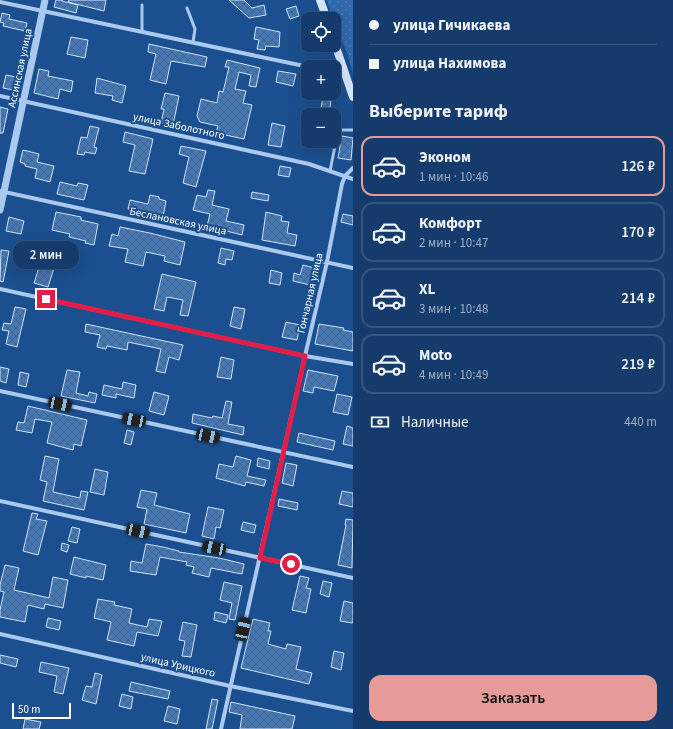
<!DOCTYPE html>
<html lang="ru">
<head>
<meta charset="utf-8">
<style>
	:root { --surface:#143b6b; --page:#214673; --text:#f1f3f6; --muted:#9dadc1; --line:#33557e; --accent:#e69b98 }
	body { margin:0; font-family:"Source Sans 3",sans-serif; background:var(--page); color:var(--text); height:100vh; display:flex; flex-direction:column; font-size:15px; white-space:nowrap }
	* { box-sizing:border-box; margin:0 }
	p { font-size:13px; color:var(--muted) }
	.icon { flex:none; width:22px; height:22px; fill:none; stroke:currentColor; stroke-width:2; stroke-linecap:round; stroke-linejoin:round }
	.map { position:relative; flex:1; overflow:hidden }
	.panel { display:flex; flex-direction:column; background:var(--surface); width:320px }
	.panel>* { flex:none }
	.top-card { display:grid; align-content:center; height:88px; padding:0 16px; background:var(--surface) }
	.fabs { position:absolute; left:301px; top:12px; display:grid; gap:8px }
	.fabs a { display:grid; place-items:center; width:40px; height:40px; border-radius:8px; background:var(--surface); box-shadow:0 4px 16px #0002,0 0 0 1px var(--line); font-size:20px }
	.scale { position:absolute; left:12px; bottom:10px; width:59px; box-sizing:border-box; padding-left:4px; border:2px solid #fff; border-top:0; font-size:11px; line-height:14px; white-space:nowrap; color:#fff; -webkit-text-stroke:3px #1b4f8f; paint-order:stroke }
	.end { position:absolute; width:18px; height:18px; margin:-9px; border:5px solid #e11d48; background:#fff; box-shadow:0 0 0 2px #fff }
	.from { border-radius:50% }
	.bubble { position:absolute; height:28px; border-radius:12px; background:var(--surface); box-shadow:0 4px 16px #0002,0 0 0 1px var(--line); font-size:13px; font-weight:600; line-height:28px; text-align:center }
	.car { position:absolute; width:12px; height:24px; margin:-12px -6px; border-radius:5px; box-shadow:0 0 3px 1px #0007; background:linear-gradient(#222 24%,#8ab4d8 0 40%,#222 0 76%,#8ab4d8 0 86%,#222 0) }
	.top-card b { display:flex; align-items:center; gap:14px; height:38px; font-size:15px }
	.top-card b+b { border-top:1px solid var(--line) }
	.top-card i { width:10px; height:10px; background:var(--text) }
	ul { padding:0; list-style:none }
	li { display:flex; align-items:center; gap:12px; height:60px; margin:0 8px 6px; padding:0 8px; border:2px solid var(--line); border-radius:12px }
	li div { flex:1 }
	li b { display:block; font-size:15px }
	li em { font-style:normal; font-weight:600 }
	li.current { border-color:var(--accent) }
	li>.icon { width:36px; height:36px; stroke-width:1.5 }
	h2 { padding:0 16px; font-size:18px; line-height:48px }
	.pay { display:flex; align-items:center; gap:10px; height:44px; padding:0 16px; font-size:15px }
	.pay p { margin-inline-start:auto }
	.cta { display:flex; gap:8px; margin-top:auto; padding:8px 16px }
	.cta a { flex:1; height:46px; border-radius:12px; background:var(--accent); color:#111; font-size:16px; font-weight:600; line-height:46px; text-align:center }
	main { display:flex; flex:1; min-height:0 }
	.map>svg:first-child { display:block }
	.green { fill:url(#green-dots) }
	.building { fill:url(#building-cross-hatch); stroke:#cfe3fa }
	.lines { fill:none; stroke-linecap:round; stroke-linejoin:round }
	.service { stroke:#a9c9ee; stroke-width:3 }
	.minor { stroke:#a9c9ee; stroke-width:4 }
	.tertiary { stroke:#a9c9ee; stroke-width:7 }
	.secondary { stroke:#d6e6fa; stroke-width:8 }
	.route { stroke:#e11d48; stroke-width:5 }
	.labels { text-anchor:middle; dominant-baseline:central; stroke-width:4; stroke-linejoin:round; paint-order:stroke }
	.street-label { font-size:11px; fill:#fff; stroke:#1b4f8f }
</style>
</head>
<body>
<main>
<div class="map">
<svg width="353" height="729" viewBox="0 0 353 729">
	<defs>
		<pattern id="green-dots" width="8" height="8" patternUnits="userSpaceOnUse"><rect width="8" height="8" fill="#2e69ad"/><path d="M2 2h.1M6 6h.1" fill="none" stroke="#4d80b9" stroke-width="1.8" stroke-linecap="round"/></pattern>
		<pattern id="building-cross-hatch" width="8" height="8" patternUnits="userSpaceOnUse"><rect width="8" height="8" fill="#4478b7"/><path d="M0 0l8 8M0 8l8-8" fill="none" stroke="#486282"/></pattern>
	</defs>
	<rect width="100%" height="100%" fill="#1b4f8f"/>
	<!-- green -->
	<path class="green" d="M327,0H353V74L348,55L335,25L334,19H333Z"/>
	<!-- building -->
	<g class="building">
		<path d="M56,0H62V1L78,5L76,13L54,7Z"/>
		<path d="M69,0H106L104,11L68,2Z"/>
		<path d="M229,0H244L252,8L264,5L266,15L249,18Z"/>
		<path d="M296,6L299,16L290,19L286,9Z"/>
		<path d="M2,13L10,15L9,19L27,23L25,31L3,26L4,23L0,22Z"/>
		<path d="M256,27L280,32L279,47L266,46L265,50L257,49L259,40L254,39Z"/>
		<path d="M71,37L88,40L85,58L67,54Z"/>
		<path d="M149,44L207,57L205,67L171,61L166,84L150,80L156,54L148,52Z"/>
		<path d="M227,60L260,68L256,87L249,86L251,75L239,72L235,89L246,91L243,103L252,105L244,139L216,133L218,126L200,122L197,116L201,99L217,103L219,91L223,92L229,67H225Z"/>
		<path d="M39,69L49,71L48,76L73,81L71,92L60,89L58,99L34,93Z"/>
		<path d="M278,71L296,74L293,86L276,82Z"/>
		<path d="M6,75L16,77L13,90L3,88Z"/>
		<path d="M97,78L126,86L122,103L112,100L113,96L95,93Z"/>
		<path d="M165,93L179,96L173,125L161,123L164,109H161Z"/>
		<path d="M323,96L331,97L330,110L321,109Z"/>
		<path d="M0,107L8,109L3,133H0Z"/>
		<path d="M272,123L285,126L281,147L268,145Z"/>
		<path d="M90,126L99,128L94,147L97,148L95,154L85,152L84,155L77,154L81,137L87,138Z"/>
		<path d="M125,132L153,139L145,174L129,171L135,145L123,142Z"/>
		<path d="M342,136L353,138L351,160L338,158Z"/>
		<path d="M181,146L206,151L196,187L183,183L189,157L179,154Z"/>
		<path d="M23,150L39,154L37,162L54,166L50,182L35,178L37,169L25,166V164L20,162Z"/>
		<path d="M280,166L291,168L289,177L278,175Z"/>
		<path d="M60,182L77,186L78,183L88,185L84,200L57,194Z"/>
		<path d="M208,190L215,191L212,205L229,209L226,221L244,225L242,235L207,226L210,214L193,210L197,195L206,197Z"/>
		<path d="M252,192L269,195L268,201L251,198Z"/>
		<path d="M150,195L159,197V199L166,201L163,217L128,209L130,200L148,204Z"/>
		<path d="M56,212L81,217V220L98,224L94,245L85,243L86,241L69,237L70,234L52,230Z"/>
		<path d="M266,212L282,216L281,221L289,222L287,233L297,235L295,246L262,240Z"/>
		<path d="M343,214L353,216V225L341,222Z"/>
		<path d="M9,217L24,221L21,234L6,231Z"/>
		<path d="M120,227L150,233L185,242L180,265L164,261L165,256L146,252L143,266L125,262L128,249L109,246L112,234L118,236Z"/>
		<path d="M221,248L234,251L232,260L226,259L225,265L218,263Z"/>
		<path d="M1,250L9,251L3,282L0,281Z"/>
		<path d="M40,264L54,268L48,287L34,283Z"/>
		<path d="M303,265L314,268L310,285L293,281L294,273L300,275Z"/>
		<path d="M271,270L282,273L280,285L269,283Z"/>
		<path d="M162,274L196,282L188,316L180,315L183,300L167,297L164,311L154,309Z"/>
		<path d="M15,307L26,309L17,347L6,344L9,331L2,330L4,323L11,324Z"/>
		<path d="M234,307L245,309L241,329L230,326Z"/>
		<path d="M286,322L300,325L297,340L282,337Z"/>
		<path d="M86,324L183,345L179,360L169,357L165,373L156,371L161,349L128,342L127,350L107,346L106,349L97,347L100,335L85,332Z"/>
		<path d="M319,324L344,328L343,330L353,332V351L315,344Z"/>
		<path d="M221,357L234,360L231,379L217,377Z"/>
		<path d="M0,367L9,369L6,383L0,381Z"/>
		<path d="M67,370L80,372L76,393L88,396L89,392L97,394L95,403L61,396Z"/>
		<path d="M308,370L338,376L334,391L314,387L313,393L303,391Z"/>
		<path d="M20,372L29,374L26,387L18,385Z"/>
		<path d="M123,382L136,385L134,398L116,394V398L102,395L104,385L122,389Z"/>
		<path d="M154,392L169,396L164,415L149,411Z"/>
		<path d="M337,394L352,397L348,415L333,412Z"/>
		<path d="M226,401L232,402L228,424L244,427L243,435L192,423L193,414L212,418L213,416L222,418Z"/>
		<path d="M28,406L87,420L81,446L74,444L73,450L47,443L52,422L35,419L32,433L16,430L18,422L24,423Z"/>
		<path d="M347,426L353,428V446L343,444Z"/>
		<path d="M127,430L134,432L131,445L124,443Z"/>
		<path d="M299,433L335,441L333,450L297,442Z"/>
		<path d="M45,456L59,459L53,492L80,498L81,491L88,492L84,510L43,501L47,482L40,480Z"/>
		<path d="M236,456L251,460L247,476L266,480L264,486L246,482L245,486L216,478L219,464L233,467Z"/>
		<path d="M258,458L270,461L269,469L257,466Z"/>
		<path d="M286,463L297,465L293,486L282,483Z"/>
		<path d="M95,469L108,472L104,495L90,492Z"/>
		<path d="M141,490L157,493L154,505L190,514L186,533L144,524L147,509L137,507Z"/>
		<path d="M342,491L353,493V507L339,504Z"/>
		<path d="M279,499L298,503L297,510L278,506Z"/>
		<path d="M208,507L224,510L220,528L216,527L214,539L202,536Z"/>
		<path d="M32,513L38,514L36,519L47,521L38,555L23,551Z"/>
		<path d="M346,519L353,520L352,568L338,565L346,525H345Z"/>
		<path d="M243,522L256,525L254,533L241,530Z"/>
		<path d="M72,527L80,529L77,543L68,541Z"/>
		<path d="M62,543L69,545L67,552L61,550Z"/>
		<path d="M146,544L163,547L179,551V552L219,558L244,564L242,574L211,568L209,577L192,573L194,567L186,565L187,562L160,557L156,575L130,571L131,561L142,563Z"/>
		<path d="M74,557L106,565L103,580L86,576V578L70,574Z"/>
		<path d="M5,565L19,568L14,590L36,595L49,598L53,577L68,580L63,608L45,604L44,609L28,605L25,622L0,617V610L4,592L0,591V585Z"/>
		<path d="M300,576L309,578L306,588L311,589L306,613L292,610Z"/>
		<path d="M323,581L332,583L329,597L320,594Z"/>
		<path d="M224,582L242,586L235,620L229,619L232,603L220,600Z"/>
		<path d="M98,599L115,602L114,605L132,609L129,623L147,627L149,619L162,621L158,636L137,632L134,646L107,640L111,622L94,618Z"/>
		<path d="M344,601L353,603V623L340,621Z"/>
		<path d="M215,612L228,615L226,623L214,620Z"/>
		<path d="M48,618L61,621L59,630L46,627Z"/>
		<path d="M253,619L270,623L268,631H271L268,644L286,649L287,644L301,647L296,669L312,673L309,684L241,668Z"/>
		<path d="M183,622L197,625L191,657L182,656L185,641L179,640Z"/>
		<path d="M334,651L344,653L341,670L331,667Z"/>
		<path d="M0,655L18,659L16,667L0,663Z"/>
		<path d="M41,662L69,668L63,694L54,692L57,676L39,672Z"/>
		<path d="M95,673L102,675L96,704L82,700L86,686L92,687Z"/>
		<path d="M131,682L170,691L168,699L129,691Z"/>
		<path d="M122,694L133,697L131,709L119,706Z"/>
		<path d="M212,699L218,700L212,729H206Z"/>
		<path d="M231,702L295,716L292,729H240L242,715L229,712Z"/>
		<path d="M168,706L180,709L177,724L164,721Z"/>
		<path d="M25,719L41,722L39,729H23Z"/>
	</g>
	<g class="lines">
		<!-- service -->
		<g class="service">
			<path d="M187,8L195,29L193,42"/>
			<path d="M142,32V5"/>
			<path d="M330,171L337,136L341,130H353"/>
		</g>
		<!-- minor -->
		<g class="minor">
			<path d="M0,2L309,67"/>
			<path d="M334,72L345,75"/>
			<path d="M0,96L309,164L353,179"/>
			<path d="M0,191L353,268"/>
			<path d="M0,289L305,356L353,364"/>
			<path d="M0,391L353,467"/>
			<path d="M0,501L353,578"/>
			<path d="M0,634L230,686L353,711"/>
			<path d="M221,729L305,356L327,262L342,184L345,176L353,168"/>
		</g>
		<!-- tertiary -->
		<path class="tertiary" d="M0,210L45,0"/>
		<!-- secondary -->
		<g class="secondary">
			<path d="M320,0L327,19"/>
			<path d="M334,41L353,97"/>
		</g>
	</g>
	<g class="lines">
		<!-- route -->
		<path class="route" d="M46,299L305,356L260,558L291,564"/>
	</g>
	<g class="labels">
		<!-- street labels -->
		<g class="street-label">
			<text transform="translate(20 68) rotate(-78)">Ассинская улица</text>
			<text transform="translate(179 126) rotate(12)">улица Заболотного</text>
			<text transform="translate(178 221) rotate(12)">Беслановская улица</text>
			<text transform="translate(310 293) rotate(-77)">Гончарная улица</text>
			<text transform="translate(178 665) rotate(13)">улица Урицкого</text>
		</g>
	</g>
</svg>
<div class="fabs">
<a><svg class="icon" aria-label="locate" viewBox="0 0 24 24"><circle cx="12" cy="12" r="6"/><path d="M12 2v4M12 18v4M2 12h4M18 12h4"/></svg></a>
<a>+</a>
<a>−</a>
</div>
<div class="scale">50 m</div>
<i class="end from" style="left:291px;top:564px"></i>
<i class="end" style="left:46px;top:299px"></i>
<div class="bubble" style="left:13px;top:241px;width:66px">2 мин</div>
<i class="car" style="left:60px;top:404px;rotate:102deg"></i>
<i class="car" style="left:134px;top:420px;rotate:282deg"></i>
<i class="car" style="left:208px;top:436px;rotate:102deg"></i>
<i class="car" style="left:138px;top:531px;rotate:102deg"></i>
<i class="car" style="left:214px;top:548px;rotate:282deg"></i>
<i class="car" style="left:243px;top:629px;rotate:13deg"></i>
</div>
<section class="panel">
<div class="top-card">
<b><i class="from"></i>улица Гичикаева</b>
<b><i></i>улица Нахимова</b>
</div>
<h2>Выберите тариф</h2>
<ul>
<li class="current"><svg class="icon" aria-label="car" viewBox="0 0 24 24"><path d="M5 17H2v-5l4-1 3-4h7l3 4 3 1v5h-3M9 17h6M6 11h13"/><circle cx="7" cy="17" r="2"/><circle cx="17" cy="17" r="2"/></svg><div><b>Эконом</b><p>1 мин · 10:46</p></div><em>126 ₽</em></li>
<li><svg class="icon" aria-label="car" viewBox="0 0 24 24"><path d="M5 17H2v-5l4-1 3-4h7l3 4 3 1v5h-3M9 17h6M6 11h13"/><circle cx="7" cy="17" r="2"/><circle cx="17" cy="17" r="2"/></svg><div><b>Комфорт</b><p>2 мин · 10:47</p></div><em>170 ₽</em></li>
<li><svg class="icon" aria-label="car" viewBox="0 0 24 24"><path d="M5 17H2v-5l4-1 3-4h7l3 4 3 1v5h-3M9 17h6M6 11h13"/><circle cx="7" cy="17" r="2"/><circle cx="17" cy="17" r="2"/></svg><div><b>XL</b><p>3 мин · 10:48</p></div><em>214 ₽</em></li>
<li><svg class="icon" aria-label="car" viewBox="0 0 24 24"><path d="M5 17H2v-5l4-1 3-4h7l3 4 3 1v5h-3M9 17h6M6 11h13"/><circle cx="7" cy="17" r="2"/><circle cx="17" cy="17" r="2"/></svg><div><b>Moto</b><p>4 мин · 10:49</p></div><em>219 ₽</em></li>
</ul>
<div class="pay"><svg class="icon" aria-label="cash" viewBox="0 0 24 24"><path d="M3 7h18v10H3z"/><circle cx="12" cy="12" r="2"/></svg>Наличные<p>440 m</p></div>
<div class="cta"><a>Заказать</a></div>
</section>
</main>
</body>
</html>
